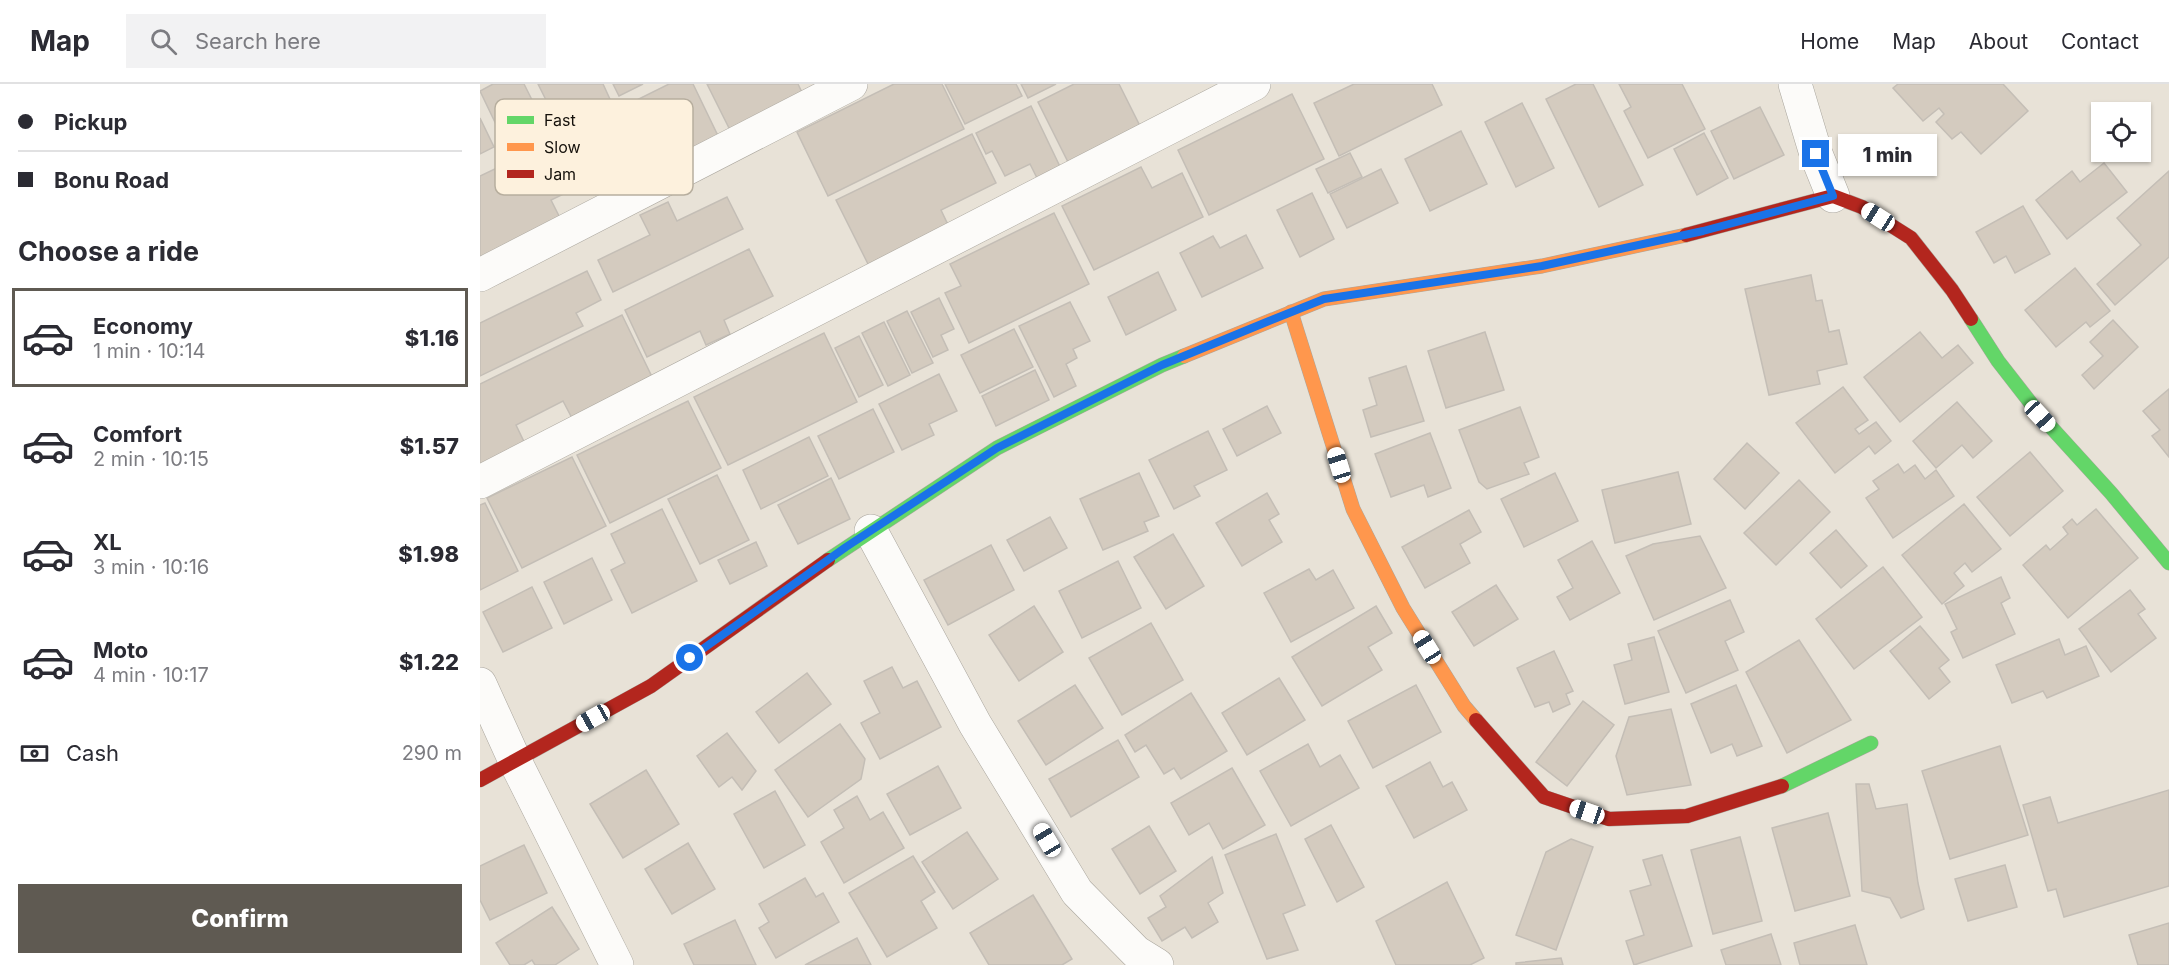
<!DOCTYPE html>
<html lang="en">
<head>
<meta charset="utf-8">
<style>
	:root { --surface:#fff; --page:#f2f2f3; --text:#2b2b33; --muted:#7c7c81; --line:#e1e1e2; --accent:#5f5a52 }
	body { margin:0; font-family:Inter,sans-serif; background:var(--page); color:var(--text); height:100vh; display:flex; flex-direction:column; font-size:22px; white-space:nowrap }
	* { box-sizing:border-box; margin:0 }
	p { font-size:20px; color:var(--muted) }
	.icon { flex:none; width:33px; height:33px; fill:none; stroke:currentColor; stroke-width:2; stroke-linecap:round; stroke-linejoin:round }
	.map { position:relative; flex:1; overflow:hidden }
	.drawer { display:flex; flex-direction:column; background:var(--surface); width:480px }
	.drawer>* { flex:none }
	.hud { display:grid; align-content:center; height:132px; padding:0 18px; background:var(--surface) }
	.buttons { position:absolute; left:1611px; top:18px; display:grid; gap:12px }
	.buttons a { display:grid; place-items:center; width:60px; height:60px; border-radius:0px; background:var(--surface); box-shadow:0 2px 4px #0004; font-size:30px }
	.end { position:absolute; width:27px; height:27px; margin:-14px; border:8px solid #1a73e8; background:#fff; box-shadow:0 0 0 3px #fff }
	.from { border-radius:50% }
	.bubble { position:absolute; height:42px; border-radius:0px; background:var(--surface); box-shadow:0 2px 4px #0004; font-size:20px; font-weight:800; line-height:42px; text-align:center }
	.car { position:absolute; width:18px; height:36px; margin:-18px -9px; border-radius:8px; box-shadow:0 0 4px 2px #0007; background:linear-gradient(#fff 24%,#345 0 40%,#fff 0 76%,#345 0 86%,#fff 0) }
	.hud b { display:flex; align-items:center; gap:21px; height:57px; font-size:22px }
	.hud b+b { border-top:2px solid var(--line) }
	.hud i { width:15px; height:15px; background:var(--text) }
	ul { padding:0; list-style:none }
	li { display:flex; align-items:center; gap:18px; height:99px; margin:0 12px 9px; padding:0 6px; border:3px solid transparent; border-radius:0px }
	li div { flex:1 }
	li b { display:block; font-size:22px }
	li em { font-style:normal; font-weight:800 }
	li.on { border-color:var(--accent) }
	li>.icon { width:54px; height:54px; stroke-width:1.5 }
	h2 { padding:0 18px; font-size:27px; line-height:72px }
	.pay { display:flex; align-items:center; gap:15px; height:66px; padding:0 18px; font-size:22px }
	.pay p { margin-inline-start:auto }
	.primary-button { display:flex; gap:12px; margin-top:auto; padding:12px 18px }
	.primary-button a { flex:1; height:69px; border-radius:0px; background:var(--accent); color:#fff; font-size:24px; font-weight:800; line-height:69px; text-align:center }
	header { display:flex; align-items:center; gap:36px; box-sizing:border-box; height:84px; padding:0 30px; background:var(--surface); border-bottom:2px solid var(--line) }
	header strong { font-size:28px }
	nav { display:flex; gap:33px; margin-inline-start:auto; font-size:21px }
	.search { width:420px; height:54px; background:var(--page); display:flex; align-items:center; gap:15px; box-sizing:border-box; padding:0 21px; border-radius:0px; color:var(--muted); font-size:22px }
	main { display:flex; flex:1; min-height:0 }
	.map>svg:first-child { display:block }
	.building { fill:#d4cbbf; stroke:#c4beb6; stroke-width:1.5 }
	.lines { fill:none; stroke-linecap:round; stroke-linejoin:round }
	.street-casing { stroke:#aaa69e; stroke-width:34 }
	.fast-casing { stroke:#aaa69e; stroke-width:15 }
	.slow-casing { stroke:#aaa69e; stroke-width:15 }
	.jam-casing { stroke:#aaa69e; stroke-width:15 }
	.street { stroke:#fcfbf9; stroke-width:33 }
	.fast { stroke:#63d668; stroke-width:14 }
	.slow { stroke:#ff974d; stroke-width:14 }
	.jam { stroke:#b3261e; stroke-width:14 }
	.route { stroke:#1a73e8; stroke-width:8 }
	.key { fill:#fdf1dd; stroke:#b7ae9e; stroke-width:1.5 }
	.key-label { font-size:16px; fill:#15110b }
</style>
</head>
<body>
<header>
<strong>Map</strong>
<div class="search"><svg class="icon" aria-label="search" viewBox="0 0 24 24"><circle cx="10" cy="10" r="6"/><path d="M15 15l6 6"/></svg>Search here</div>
<nav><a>Home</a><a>Map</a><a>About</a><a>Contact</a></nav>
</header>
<main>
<section class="drawer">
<div class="hud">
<b><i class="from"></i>Pickup</b>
<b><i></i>Bonu Road</b>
</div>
<h2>Choose a ride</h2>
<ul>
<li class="on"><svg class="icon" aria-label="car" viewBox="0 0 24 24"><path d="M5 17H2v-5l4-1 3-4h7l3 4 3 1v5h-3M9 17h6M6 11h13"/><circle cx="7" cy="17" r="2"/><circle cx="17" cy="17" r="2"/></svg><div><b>Economy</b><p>1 min · 10:14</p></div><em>$1.16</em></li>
<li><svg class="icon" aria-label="car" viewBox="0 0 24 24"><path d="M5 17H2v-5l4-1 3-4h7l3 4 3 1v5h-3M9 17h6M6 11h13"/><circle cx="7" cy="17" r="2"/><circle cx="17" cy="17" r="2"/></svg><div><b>Comfort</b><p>2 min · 10:15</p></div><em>$1.57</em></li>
<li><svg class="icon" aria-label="car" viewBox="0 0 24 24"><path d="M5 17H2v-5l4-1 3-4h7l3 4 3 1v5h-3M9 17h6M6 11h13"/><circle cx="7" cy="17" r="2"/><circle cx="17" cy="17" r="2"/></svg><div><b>XL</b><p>3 min · 10:16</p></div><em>$1.98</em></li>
<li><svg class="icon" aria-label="car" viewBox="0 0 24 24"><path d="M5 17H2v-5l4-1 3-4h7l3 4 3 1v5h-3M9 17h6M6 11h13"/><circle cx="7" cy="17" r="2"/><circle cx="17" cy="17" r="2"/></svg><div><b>Moto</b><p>4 min · 10:17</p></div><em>$1.22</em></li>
</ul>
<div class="pay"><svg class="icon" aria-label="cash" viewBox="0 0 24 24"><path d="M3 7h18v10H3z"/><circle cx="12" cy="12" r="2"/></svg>Cash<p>290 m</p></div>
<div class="primary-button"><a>Confirm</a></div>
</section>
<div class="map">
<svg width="1689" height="881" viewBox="0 0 1689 881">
	<rect width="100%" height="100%" fill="#e8e2d7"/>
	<!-- building -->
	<g class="building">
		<path d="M13,0H44L63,38L24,57L0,7Z"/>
		<path d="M58,0H123L134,24L83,50Z"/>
		<path d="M133,0H163L139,12Z"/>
		<path d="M189,0H213L240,56L203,74L192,52L115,90L94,47Z"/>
		<path d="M227,0H318L325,15L252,50Z"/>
		<path d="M414,0H462L484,45L348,112L317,48Z"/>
		<path d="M465,0H536L542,12L485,40Z"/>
		<path d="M541,0H576L548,14Z"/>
		<path d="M594,0H639L663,48L591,84L558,18Z"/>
		<path d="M874,0H952L962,21L859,72L834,19Z"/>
		<path d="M1096,0H1113L1163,101L1119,123L1066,15Z"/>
		<path d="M1139,0H1202L1225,45L1168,74L1144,27L1151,23Z"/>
		<path d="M1418,0H1523L1548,27L1501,70L1481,48L1472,55L1456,38L1464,30L1459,24L1443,37L1413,4Z"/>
		<path d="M812,10L844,75L729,131L698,66Z"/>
		<path d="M1042,19L1074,84L1036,103L1005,38Z"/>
		<path d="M551,22L583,89L560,100L550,80L525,92L512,67L506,70L496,49Z"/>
		<path d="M1280,23L1304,71L1254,95L1231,47Z"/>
		<path d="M0,34L14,63L0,70Z"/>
		<path d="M981,47L1007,100L950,127L925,75Z"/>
		<path d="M1224,49L1248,94L1217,111L1194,65Z"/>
		<path d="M492,50L516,99L461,126L470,145L390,184L356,116Z"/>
		<path d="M870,69L882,93L848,109L836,85Z"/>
		<path d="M76,73L92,106L71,116L80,134L0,174V92L21,82L28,97Z"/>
		<path d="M1624,79L1647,108L1587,155L1556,116L1592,87L1600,98Z"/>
		<path d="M661,83L672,104L702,89L723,133L614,186L582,122Z"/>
		<path d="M901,85L918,119L867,144L850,110Z"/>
		<path d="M1689,87V173L1635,221L1617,200L1661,161L1637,134Z"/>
		<path d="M832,109L854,155L820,173L797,126Z"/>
		<path d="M247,113L263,145L133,208L118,176L170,151L160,131L188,118L197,137Z"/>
		<path d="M1543,122L1570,170L1535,189L1526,172L1514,179L1496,148Z"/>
		<path d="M574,129L609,200L489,259L465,209L481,202L470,180Z"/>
		<path d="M766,151L783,184L722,213L700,169L733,152L740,164Z"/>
		<path d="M269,165L293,212L244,236L250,250L226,261L220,247L167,273L145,226Z"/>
		<path d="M1595,184L1630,227L1610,243L1606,238L1576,263L1545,226Z"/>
		<path d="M107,187L121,216L96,229L103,242L0,292V239Z"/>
		<path d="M678,188L696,226L646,251L628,213Z"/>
		<path d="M1331,191L1336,217L1342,216L1349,248L1359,246L1367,280L1337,287L1340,300L1289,311L1265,205Z"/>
		<path d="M459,214L474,245L461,251L468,266L453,273L431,228Z"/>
		<path d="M590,218L610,257L593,265L597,274L586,280L596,302L574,313L539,242Z"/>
		<path d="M427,227L453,279L432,289L407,237Z"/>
		<path d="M142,231L174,297L93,336L83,317L36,341L48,366L0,389V300Z"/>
		<path d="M1633,236L1658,263L1614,305L1602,291L1623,272L1610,258Z"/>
		<path d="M404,238L430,291L408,302L382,249Z"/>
		<path d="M534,245L553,283L500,309L481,271Z"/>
		<path d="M1005,248L1024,306L966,324L948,267Z"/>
		<path d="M1440,248L1462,274L1478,261L1493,279L1420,338L1384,293Z"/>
		<path d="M344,249L377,318L248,381L214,313Z"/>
		<path d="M379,252L403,301L379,313L355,264Z"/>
		<path d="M926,282L944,337L891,353L883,326L897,321L889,294Z"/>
		<path d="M555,286L569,316L516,342L502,312Z"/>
		<path d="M459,290L477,327L449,340L454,351L422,366L399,320Z"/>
		<path d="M1363,303L1388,336L1375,345L1379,350L1396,338L1411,357L1395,370L1389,362L1355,389L1316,339Z"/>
		<path d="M1689,305V373L1672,352L1680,346L1663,327Z"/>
		<path d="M208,317L241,384L130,439L97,371Z"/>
		<path d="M1477,318L1512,357L1493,374L1482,361L1456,384L1433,357Z"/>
		<path d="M787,322L801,349L757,372L743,345Z"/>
		<path d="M1040,323L1059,373L1044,379L1049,390L1007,405L999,398L979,346Z"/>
		<path d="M393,325L414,368L359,395L338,352Z"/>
		<path d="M728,347L747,386L714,402L720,412L694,425L669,376Z"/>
		<path d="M950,349L971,404L948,413L944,401L911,413L895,370Z"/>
		<path d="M329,353L348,392L281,425L263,386Z"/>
		<path d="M1267,359L1299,389L1265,425L1234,395Z"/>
		<path d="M1550,368L1583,407L1530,452L1497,413Z"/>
		<path d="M92,373L126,442L42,484L7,414Z"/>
		<path d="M1418,380L1424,389L1435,381L1445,395L1456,386L1474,412L1413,454L1386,414L1399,405L1393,397Z"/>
		<path d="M1198,388L1211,440L1135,459L1122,406Z"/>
		<path d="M659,389L679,432L664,438L668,447L623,466L600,415Z"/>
		<path d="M1075,389L1098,437L1044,463L1021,415Z"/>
		<path d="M237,391L269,456L220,480L188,415Z"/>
		<path d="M351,394L370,435L318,460L298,421Z"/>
		<path d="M1319,396L1350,428L1296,481L1264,449Z"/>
		<path d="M787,409L799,430L789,436L802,458L762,482L736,439Z"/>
		<path d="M5,419L38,487L0,506V421Z"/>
		<path d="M1484,420L1521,465L1492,488L1485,479L1474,489L1484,502L1462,520L1422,471Z"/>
		<path d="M182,425L217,497L152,529L131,486L145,479L131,450Z"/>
		<path d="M1616,425L1658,474L1588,534L1543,481L1566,461L1570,466L1588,450L1583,443L1592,435L1597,441Z"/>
		<path d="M989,426L1001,448L980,460L990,479L945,504L922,463Z"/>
		<path d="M570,433L587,464L544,487L527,456Z"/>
		<path d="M1356,446L1387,482L1361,504L1330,469Z"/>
		<path d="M693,450L724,502L686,525L654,473Z"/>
		<path d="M1220,452L1246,504L1174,536L1146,472L1173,460Z"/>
		<path d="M1112,457L1140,509L1090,536L1077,513L1093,504L1078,476Z"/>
		<path d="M276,458L287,482L250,500L238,476Z"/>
		<path d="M511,461L534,506L468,541L444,496Z"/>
		<path d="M112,474L132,516L84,540L64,498Z"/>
		<path d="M638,477L661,524L602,554L579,507Z"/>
		<path d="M1403,483L1442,533L1374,585L1336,535Z"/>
		<path d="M829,485L836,496L853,486L874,524L811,558L784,509Z"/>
		<path d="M1521,493L1530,514L1521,519L1535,550L1483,574L1471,548L1477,545L1465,520Z"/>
		<path d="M1016,501L1038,535L994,562L972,528Z"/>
		<path d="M52,503L72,544L23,568L3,528Z"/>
		<path d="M1650,506L1665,525L1658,530L1676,554L1631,588L1599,545Z"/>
		<path d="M1250,516L1264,548L1245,557L1258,586L1206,609L1178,547Z"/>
		<path d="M554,522L583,568L539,597L509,551Z"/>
		<path d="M896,522L912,549L888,563L902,586L842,622L812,573Z"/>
		<path d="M671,539L703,596L642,631L609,574Z"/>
		<path d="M1440,542L1469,576L1459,584L1470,598L1449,615L1410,567Z"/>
		<path d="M1174,553L1189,608L1145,620L1134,581L1152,576L1148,560Z"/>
		<path d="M1579,555L1585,571L1606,562L1619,592L1567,614L1563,607L1532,619L1516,581Z"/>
		<path d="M1319,556L1371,636L1307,669L1266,588Z"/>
		<path d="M1074,567L1093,607L1086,610L1090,620L1073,628L1069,618L1055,623L1037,584Z"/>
		<path d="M412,583L423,604L437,597L461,643L400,675L381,639L400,629L384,597Z"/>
		<path d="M327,589L351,620L299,659L276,628Z"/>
		<path d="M799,594L825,636L767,671L742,629Z"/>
		<path d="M595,601L623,644L566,681L538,637Z"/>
		<path d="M936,601L961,648L893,684L868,637Z"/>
		<path d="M1256,601L1282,662L1257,672L1252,660L1231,669L1211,620Z"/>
		<path d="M711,609L747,667L701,695L694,684L684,690L666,661L655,668L645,651Z"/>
		<path d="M1103,617L1134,641L1087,702L1056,678Z"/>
		<path d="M1191,625L1211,701L1147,711L1136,672L1149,633Z"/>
		<path d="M360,640L385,675L381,695L328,733L295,686Z"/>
		<path d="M247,649L276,687L262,706L252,693L239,703L217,672Z"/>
		<path d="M638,656L659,693L591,733L569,695Z"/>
		<path d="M828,660L840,683L860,671L879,704L811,742L780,687Z"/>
		<path d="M1520,662L1548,751L1470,775L1442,687Z"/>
		<path d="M950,678L963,703L972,698L987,726L934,754L906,702Z"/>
		<path d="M458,682L481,724L430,751L407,710Z"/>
		<path d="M752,684L785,741L743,765L729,739L709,751L691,719Z"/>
		<path d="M166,686L199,740L143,774L110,720Z"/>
		<path d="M1376,700H1389L1396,725L1427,720L1438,799L1444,825L1421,834L1410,814L1382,807Z"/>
		<path d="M1689,706V802L1584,833L1576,805L1568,807L1543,721L1570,713L1578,739Z"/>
		<path d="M295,707L325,761L284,784L254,730Z"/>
		<path d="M377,712L390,736L403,728L424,764L364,799L341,758L364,744L354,726Z"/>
		<path d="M1348,729L1370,812L1315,827L1292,744Z"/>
		<path d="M851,741L884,803L857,818L825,755Z"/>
		<path d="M669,742L696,787L660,810L632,765Z"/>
		<path d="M487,748L518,795L473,825L442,778Z"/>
		<path d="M796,750L825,821L803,830L818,866L787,875L745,771Z"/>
		<path d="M1260,753L1282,837L1233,850L1211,766Z"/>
		<path d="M1091,755L1113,763L1076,866L1036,851L1066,768Z"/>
		<path d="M208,759L235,805L192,830L165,785Z"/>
		<path d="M44,761L67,809L10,836L0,816V782Z"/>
		<path d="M1182,771L1212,862L1154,881L1146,857L1164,851L1150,807L1171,801L1163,776Z"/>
		<path d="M433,772L455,808L441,817L457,844L407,873L369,809Z"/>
		<path d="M732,773L743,809L728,819L738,838L712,854L705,843L682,857L668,834L686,823L680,812Z"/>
		<path d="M1525,781L1537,823L1488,837L1475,795Z"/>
		<path d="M325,794L336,813L343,809L359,838L296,874L279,844L289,838L279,820Z"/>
		<path d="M967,798L1004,874L990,881H916L896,837Z"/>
		<path d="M553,811L592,875L582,881H509L490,849Z"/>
		<path d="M72,823L99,865L75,881H55L52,876L44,881H30L16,859Z"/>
		<path d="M255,836L276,881H214L204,860Z"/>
		<path d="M1689,839V881H1658L1649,851Z"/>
		<path d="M1375,841L1387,881H1320L1314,859Z"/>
		<path d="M1291,850L1301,881H1246L1241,866Z"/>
		<path d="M377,854L391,881H325Z"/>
		<path d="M1081,874L1083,881H1036V879Z"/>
	</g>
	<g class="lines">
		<!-- street casing -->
		<g class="street-casing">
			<g id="street">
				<path d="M1315,0L1336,70L1353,112"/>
				<path d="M0,191L371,0"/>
				<path d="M0,398L774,0"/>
				<path d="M391,447L495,640L597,808L656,868L677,881"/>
				<path d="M0,600L35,677L137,881"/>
			</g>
		</g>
		<!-- fast casing -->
		<g class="fast-casing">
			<g id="fast">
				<path d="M1491,235L1518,277L1560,331L1631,409L1689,479"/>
				<path d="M348,476L517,364L682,281L704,272"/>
				<path d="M1302,702L1391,659"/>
			</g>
		</g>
		<!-- slow casing -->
		<g class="slow-casing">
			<g id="slow">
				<path d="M811,228L873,425L923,524L984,622L996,636"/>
				<path d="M704,272L844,215L1062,182L1206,151"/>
			</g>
		</g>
		<!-- jam casing -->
		<g class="jam-casing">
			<g id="jam">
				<path d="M1206,151L1353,112L1382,123L1431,154L1472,206L1491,235"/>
				<path d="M996,636L1064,713L1129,735L1207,732L1302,702"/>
				<path d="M0,696L171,602L348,476"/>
			</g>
		</g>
		<!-- street -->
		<use href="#street" class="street"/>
		<!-- fast -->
		<use href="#fast" class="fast"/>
		<!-- slow -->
		<use href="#slow" class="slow"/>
		<!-- jam -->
		<use href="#jam" class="jam"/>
	</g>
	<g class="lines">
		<!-- route -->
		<path class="route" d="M210,574L366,463L517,364L682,281L789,237L844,215L1062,182L1223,147L1353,112L1336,70"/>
	</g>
	<!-- legend -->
	<rect x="15" y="15" width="198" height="96" rx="9" class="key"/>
	<rect x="27" y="32" width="27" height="8" fill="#63d668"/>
	<rect x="27" y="59" width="27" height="8" fill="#ff974d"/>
	<rect x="27" y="86" width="27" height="8" fill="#b3261e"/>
	<g class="key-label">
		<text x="64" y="42">Fast</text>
		<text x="64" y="69">Slow</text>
		<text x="64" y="96">Jam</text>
	</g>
</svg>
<div class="buttons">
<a><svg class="icon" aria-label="locate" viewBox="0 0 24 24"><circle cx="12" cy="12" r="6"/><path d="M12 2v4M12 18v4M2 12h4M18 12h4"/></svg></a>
</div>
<i class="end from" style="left:210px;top:574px"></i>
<i class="end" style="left:1336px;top:70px"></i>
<div class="bubble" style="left:1358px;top:50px;width:99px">1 min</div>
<i class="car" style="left:1398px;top:133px;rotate:302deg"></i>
<i class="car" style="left:1560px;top:332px;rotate:137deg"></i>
<i class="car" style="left:859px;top:381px;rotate:343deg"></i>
<i class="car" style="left:947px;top:563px;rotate:328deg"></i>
<i class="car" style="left:113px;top:634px;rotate:241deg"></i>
<i class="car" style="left:1107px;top:728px;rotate:289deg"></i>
<i class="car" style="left:567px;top:756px;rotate:329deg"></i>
</div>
</main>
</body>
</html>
